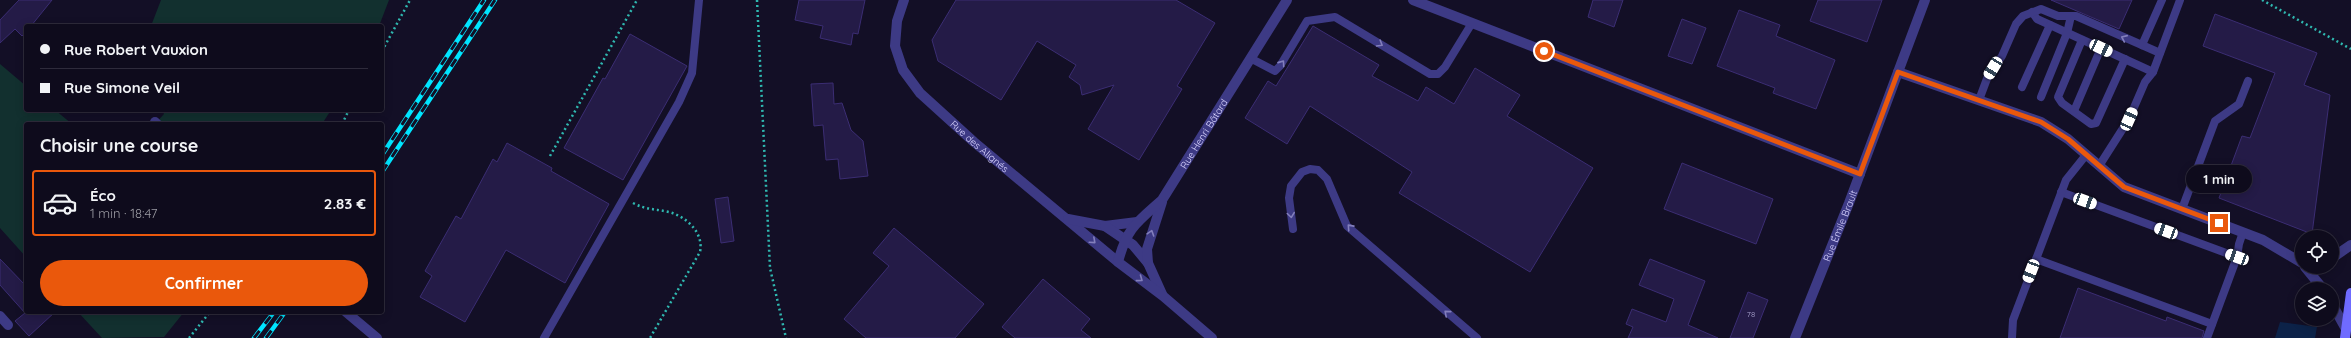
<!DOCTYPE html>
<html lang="fr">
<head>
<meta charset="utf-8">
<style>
	:root { --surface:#0e0b1c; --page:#171425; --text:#f1f3f6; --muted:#9b9ba3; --line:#2e2b3b; --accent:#ea580c }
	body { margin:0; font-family:Quicksand,sans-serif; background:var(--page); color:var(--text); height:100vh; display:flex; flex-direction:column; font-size:15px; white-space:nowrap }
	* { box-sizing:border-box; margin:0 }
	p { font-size:13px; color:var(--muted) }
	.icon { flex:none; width:22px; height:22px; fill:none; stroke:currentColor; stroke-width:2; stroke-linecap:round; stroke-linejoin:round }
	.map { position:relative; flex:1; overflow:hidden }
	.sheet { position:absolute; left:24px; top:122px; width:360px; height:192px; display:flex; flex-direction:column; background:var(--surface); border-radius:4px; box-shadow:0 2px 10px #0003,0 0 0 1px var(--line) }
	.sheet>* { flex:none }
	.banner { position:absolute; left:24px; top:24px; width:360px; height:88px; border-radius:4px; box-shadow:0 2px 10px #0003,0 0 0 1px var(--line); display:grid; align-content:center; height:88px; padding:0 16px; background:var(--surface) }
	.buttons { position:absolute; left:2295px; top:230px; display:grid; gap:8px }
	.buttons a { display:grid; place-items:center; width:44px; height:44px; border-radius:50%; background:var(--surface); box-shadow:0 2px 10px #0003,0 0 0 1px var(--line); font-size:20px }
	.end { position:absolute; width:18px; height:18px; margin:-9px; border:5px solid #ea580c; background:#fff; box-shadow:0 0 0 2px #fff }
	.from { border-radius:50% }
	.bubble { position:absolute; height:28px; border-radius:14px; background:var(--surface); box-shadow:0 2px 10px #0003,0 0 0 1px var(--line); font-size:13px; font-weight:700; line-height:28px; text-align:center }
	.car { position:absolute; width:12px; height:24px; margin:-12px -6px; border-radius:5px; box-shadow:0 0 3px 1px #0007; background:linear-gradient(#fff 24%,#345 0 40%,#fff 0 76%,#345 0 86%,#fff 0) }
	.banner b { display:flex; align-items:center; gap:14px; height:38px; font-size:15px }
	.banner b+b { border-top:1px solid var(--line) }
	.banner i { width:10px; height:10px; background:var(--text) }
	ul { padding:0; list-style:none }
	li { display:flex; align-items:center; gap:12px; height:66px; margin:0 8px 6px; padding:0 8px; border:2px solid transparent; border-radius:4px }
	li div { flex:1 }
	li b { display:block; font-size:15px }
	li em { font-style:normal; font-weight:700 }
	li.current { border-color:var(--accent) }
	li>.icon { width:36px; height:36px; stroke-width:1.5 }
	h2 { padding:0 16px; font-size:18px; line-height:48px }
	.primary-button { display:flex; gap:8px; margin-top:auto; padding:8px 16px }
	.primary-button a { flex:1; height:46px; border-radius:24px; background:var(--accent); color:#fff; font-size:16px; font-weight:700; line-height:46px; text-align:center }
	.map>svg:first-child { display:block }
	.green { fill:#12302f }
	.water { fill:#0c2248 }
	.building { fill:#241b47; stroke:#3b2d73 }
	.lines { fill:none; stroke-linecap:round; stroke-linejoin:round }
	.path { stroke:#2fb8b0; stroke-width:2.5; stroke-dasharray:2 3; stroke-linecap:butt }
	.service { stroke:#3d3a85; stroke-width:8 }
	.minor { stroke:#3d3a85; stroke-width:10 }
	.tertiary { stroke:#3d3a85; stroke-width:10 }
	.secondary { stroke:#6f6bff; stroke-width:10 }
	.rail-casing { stroke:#00e5ff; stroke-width:4.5 }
	.rail { stroke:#130f26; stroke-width:3; stroke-dasharray:9; stroke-linecap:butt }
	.oneway { stroke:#837fbc }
	.route { stroke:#ea580c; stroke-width:5 }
	.labels { text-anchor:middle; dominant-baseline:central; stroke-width:3; stroke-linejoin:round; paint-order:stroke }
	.number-label { font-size:8px; fill:#aca6d1 }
	.street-label { font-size:10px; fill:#d9d4ff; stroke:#130f26 }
</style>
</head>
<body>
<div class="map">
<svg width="2351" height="338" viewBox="0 0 2351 338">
	<rect width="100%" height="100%" fill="#130f26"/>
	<!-- green -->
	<g class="green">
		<path d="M161,0H389L379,26H151Z"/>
		<path d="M0,64L26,86V110H55L72,124H26V257L0,228Z"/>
		<path d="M162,110H331L322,124H155L164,114Z"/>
		<path d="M78,312H184L164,337L102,338Z"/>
	</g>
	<!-- water -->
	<path class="water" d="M2280,322L2317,327L2315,338H2275Z"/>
	<!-- building -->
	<g class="building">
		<path d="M19,0H52L31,26H26V32L22,36L15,29L0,43V20Z"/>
		<path d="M799,0H865L858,34L853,33L851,45L820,38L823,26L795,20Z"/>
		<path d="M956,0H1176L1215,23L1177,86L1182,89L1139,160L1088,129L1114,85L1082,95L1080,85L1069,77L1076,65L1037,41L1001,100L938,61L932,40Z"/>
		<path d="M1593,0H1623L1614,27L1588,17Z"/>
		<path d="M1818,0H1882L1867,42L1810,21Z"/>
		<path d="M2051,0H2132L2119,29Z"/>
		<path d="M1739,10L1780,25L1776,36L1835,60L1816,109L1773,93L1775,88L1717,66Z"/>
		<path d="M2215,14L2317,53L2304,85L2330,95L2312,234L2219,198L2242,136L2250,138L2275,73L2203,46Z"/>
		<path d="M1682,19L1706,28L1692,64L1668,56Z"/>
		<path d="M1313,26L1379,65L1372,76L1418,101L1426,87L1454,104L1475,68L1520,95L1507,116L1593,168L1530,272L1399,193L1412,172L1310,106L1287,144L1245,118L1268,81L1276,86Z"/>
		<path d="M630,34L687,66L623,180L564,148L603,78L605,79Z"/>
		<path d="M833,83L834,104L842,103L851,130L863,141L868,176L840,179L838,159L826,160L823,125L814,126L811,84Z"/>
		<path d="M507,143L552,168L551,171L609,204L565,283L506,250L465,322L420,297L432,276L425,271L456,216L461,219L493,159L497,162Z"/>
		<path d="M1682,163L1773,199L1756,244L1664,209Z"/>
		<path d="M728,197L734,241L721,243L715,199Z"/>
		<path d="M894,228L984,304L955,338H866L844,319L889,266L873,253Z"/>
		<path d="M0,259L26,286V312H55L29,336L15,321L25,313L0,285Z"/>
		<path d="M1650,259L1705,281L1688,325L1718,338H1628L1633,327L1626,324L1632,309L1666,322L1674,299L1639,285Z"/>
		<path d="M1043,279L1090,319L1081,330L1091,338H1015L1002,327Z"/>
		<path d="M2078,288L2166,321L2167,317L2204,331L2202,338H2060Z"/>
		<path d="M1748,292L1768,300L1753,338H1730Z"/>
	</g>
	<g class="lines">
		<!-- path -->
		<g class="path">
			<path d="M757,0L770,268L786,338"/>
			<path d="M2262,0L2351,49"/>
			<path d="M382,51L410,0"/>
			<path d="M342,124L349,110"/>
			<path d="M550,156L637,0"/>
			<path d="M633,203C646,210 657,209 669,212C687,217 704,233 700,252L650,338"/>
			<path d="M189,338L210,312"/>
		</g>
		<!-- service -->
		<g class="service">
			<path d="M2032,12L2037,19L2153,72"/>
			<path d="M2082,40L2058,97L2062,103L2091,124L2096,123L2125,59"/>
			<path d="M2142,45L2162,0"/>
			<path d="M1250,58L1275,71L1280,66L1307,21L1335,17L1430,74H1438L1445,67L1472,23"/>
			<path d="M2022,87L2050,25"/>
			<path d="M2041,97L2067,33L2071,16"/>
			<path d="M1979,100L1988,76L2002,56L2016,24L2023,16L2041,9L2058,16H2076L2160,53"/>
			<path d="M2074,111L2101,48"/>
			<path d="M2099,166L2129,119L2145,82L2153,72L2180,0"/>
			<path d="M2061,192L2237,257"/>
			<path d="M2182,209L2215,121L2239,104L2248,81"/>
			<path d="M1293,229L1289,198L1291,186L1302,172L1310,169L1318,170L1327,179L1347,226L1477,338"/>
			<path d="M2036,259L2212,324"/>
			<path d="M544,338L679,102L692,73L699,0"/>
			<path d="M2012,338L2013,320L2066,180L2086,155"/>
			<path d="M2207,338L2237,257L2239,244L2243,232"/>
		</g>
		<!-- minor -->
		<g class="minor">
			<path id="s1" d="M904,0L897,21L895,46L903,70L920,93L974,142L1118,262"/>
			<path d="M1413,0L1860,174"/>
			<path d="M1898,72L2041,122L2068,139L2124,187L2263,240L2302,263"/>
			<path d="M155,122L157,124"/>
			<path d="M1068,219L1105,226L1137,222"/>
			<path d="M1105,226L1133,245L1148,263"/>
			<path d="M2332,258L2351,245"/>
			<path d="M2305,267L2323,289"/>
			<path d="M2332,304L2346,329"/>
			<path d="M346,312L377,338"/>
			<path d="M0,316L8,325"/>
			<path id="s2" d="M1795,338L1849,203L1925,0"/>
		</g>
		<!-- tertiary -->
		<g class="tertiary">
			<path d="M1162,202L1147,249L1148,263L1162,294"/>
			<path id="s3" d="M1212,338L1163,296L1118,262C1127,228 1136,223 1162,200L1287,0"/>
		</g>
		<!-- secondary -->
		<path class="secondary" d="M2345,338L2351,293"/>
		<!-- rail casing -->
		<g class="rail-casing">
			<g id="rail">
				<path d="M382,155L484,0"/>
				<path d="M382,172L495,0"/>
				<path d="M254,338L274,312"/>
				<path d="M266,338L285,312"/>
			</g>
		</g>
		<!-- rail -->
		<use href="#rail" class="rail"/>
	</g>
	<!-- one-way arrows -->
	<defs><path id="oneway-chevron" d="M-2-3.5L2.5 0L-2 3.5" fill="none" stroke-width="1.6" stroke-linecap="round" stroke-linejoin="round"/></defs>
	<g class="oneway">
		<use href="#oneway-chevron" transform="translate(2124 38) rotate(-156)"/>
		<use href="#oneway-chevron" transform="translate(1380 44) rotate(31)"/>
		<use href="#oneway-chevron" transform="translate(1282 63) rotate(-55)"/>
		<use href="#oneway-chevron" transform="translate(1291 215) rotate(82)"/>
		<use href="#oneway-chevron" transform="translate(1350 227) rotate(-132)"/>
		<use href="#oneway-chevron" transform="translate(1151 233) rotate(-72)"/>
		<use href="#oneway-chevron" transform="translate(1093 241) rotate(42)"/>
		<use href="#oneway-chevron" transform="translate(1140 279) rotate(36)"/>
		<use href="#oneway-chevron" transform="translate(1447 313) rotate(-139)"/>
	</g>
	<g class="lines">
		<!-- route -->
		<path class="route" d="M1544,51L1860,174L1898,72L2041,122L2068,139L2124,187L2219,223"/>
	</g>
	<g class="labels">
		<!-- number labels -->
		<g class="number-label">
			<text x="1751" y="314">78</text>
		</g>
		<!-- street labels -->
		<g class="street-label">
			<text stroke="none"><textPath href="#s3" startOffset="277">Rue Henri Bâtard</textPath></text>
			<text stroke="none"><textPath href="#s1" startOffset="181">Rue des Alignés</textPath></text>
			<text stroke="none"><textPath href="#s2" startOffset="121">Rue Émile Brault</textPath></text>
		</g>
	</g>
</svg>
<div class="buttons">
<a><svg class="icon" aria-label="locate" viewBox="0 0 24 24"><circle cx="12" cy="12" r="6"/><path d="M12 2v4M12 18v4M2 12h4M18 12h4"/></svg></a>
<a><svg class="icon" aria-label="layers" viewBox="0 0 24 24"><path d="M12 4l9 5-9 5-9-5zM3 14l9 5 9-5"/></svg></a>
</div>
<i class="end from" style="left:1544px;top:51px"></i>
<i class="end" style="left:2219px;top:223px"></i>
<div class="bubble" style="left:2186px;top:165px;width:66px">1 min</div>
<i class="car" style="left:2101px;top:48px;rotate:115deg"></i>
<i class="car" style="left:1993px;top:68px;rotate:211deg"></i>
<i class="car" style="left:2129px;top:119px;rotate:24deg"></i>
<i class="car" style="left:2085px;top:201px;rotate:110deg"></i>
<i class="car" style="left:2166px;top:231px;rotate:290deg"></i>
<i class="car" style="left:2237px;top:257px;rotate:290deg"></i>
<i class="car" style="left:2031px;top:271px;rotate:201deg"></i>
<div class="banner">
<b><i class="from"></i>Rue Robert Vauxion</b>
<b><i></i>Rue Simone Veil</b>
</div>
<section class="sheet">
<h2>Choisir une course</h2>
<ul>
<li class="current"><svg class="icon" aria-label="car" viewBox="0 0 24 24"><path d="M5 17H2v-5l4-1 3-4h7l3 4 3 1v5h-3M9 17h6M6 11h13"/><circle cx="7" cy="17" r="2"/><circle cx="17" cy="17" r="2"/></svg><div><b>Éco</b><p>1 min · 18:47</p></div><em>2.83 €</em></li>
</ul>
<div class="primary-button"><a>Confirmer</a></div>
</section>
</div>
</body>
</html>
